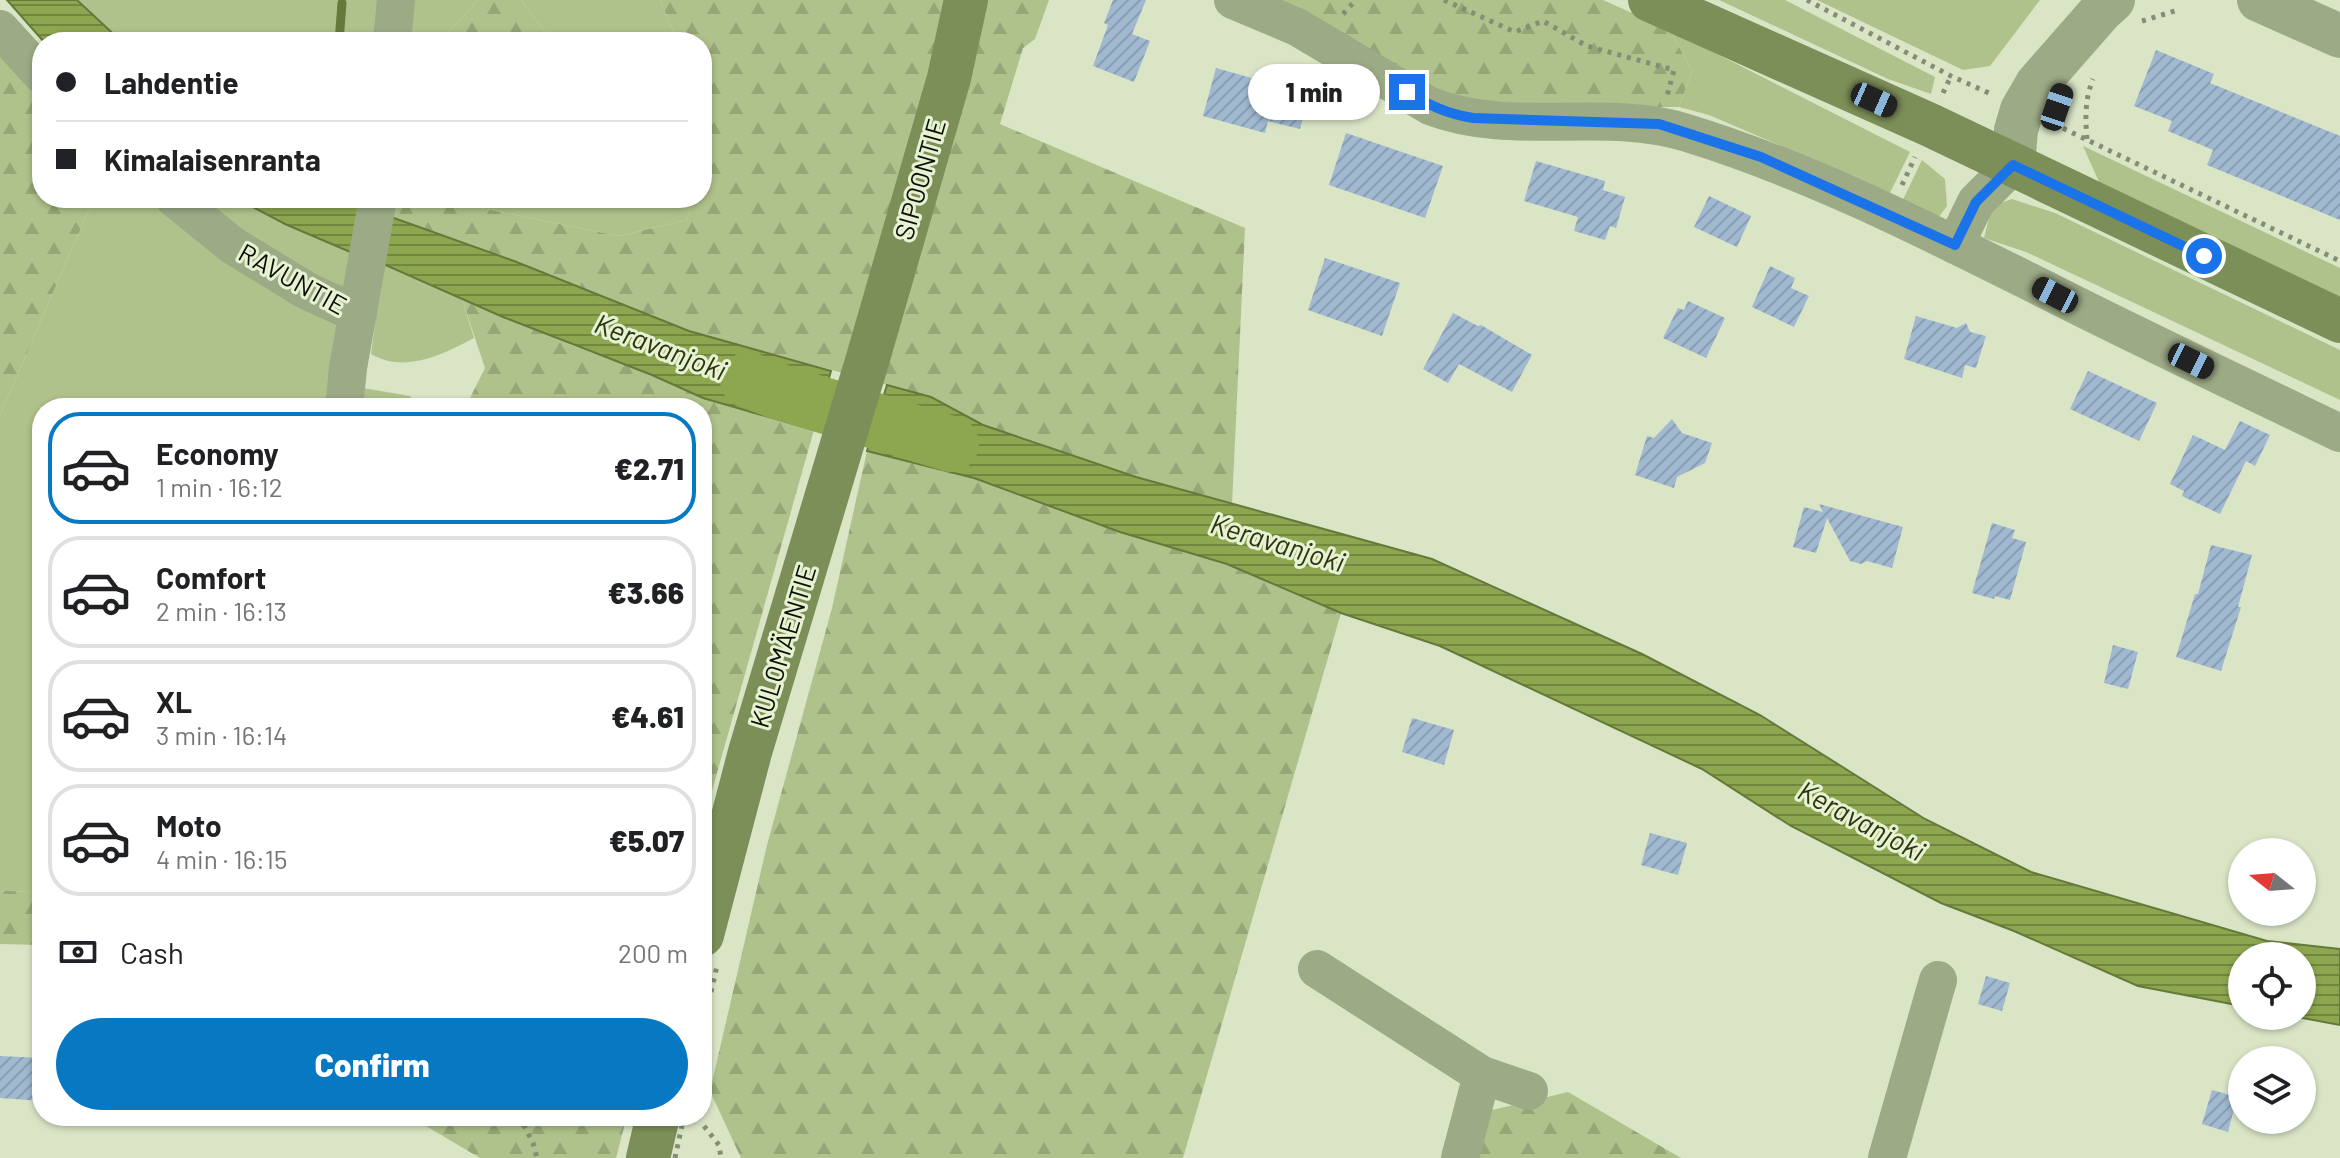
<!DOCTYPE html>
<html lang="en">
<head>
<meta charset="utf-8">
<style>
	:root { --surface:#fff; --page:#f6f6f6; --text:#202124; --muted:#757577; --line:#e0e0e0; --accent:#0779c3 }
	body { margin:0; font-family:Barlow,sans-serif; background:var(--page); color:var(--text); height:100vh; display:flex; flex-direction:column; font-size:30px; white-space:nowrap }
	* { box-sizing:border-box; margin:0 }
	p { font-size:26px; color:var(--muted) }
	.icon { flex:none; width:44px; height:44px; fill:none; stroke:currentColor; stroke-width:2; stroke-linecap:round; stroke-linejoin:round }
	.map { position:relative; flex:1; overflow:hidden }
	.details { position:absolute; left:32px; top:398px; width:680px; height:728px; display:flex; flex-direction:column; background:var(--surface); border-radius:32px; box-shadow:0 2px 6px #0004 }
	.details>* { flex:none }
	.banner { position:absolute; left:32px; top:32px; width:680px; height:176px; border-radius:32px; box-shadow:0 2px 6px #0004; display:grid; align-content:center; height:176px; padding:0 24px; background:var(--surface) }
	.needle { width:52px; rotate:287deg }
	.fabs { position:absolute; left:2228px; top:838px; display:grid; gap:16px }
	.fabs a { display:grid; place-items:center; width:88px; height:88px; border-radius:50%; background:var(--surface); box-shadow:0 2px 6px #0004; font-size:40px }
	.end { position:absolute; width:36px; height:36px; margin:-18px; border:10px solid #1a73e8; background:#fff; box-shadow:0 0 0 4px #fff }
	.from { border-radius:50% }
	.bubble { position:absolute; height:56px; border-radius:28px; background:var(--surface); box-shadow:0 2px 6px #0004; font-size:26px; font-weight:800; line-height:56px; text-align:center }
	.car { position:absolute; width:24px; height:48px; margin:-24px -12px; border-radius:10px; box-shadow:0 0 6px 2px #0007; background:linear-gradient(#222 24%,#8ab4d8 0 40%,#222 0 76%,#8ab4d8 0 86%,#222 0) }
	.banner b { display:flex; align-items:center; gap:28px; height:76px; font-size:30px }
	.banner b+b { border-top:2px solid var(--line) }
	.banner i { width:20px; height:20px; background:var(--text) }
	ul { padding:14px 0 0; list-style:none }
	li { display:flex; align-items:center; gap:24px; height:112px; margin:0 16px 12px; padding:0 8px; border:4px solid var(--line); border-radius:32px }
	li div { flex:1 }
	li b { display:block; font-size:30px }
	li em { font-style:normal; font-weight:800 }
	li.active { border-color:var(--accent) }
	li>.icon { width:72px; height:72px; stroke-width:1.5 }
	.pay { display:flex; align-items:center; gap:20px; height:88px; padding:0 24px; font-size:30px }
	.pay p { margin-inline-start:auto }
	.primary-button { display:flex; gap:16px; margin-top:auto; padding:16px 24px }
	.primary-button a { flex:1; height:92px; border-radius:48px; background:var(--accent); color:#fff; font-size:32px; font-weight:800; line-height:92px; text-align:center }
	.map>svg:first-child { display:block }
	.grass { fill:#b0c28b }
	.forest { fill:url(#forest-firs) }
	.water { fill:url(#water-rules); stroke:#66793a; stroke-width:2 }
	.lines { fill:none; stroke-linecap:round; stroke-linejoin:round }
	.stream { stroke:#66793a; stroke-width:9 }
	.river { stroke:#8da750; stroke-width:56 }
	.building { fill:url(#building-hatch) }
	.path { stroke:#858d77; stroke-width:5; stroke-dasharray:4 6; stroke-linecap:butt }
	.minor { stroke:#9daa86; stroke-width:38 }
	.tertiary { stroke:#9daa86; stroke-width:44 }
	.secondary { stroke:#7d8f58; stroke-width:44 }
	.path-bridge { stroke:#858d77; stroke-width:5; stroke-dasharray:4 6; stroke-linecap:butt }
	.route { stroke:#1a73e8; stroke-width:10 }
	.labels { text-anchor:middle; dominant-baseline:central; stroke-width:6; stroke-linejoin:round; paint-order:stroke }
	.street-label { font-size:26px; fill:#0c0f06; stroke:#e7f2d3 }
	.water-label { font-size:28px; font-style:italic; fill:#2c3712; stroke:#e7f2d3 }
</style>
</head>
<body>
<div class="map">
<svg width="2340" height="1158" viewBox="0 0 2340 1158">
	<defs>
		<pattern id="forest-firs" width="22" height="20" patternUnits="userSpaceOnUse" patternTransform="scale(2)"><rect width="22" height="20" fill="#b0c28b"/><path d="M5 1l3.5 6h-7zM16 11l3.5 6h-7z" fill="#96a676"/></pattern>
		<pattern id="water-rules" width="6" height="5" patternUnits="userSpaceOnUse" patternTransform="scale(2)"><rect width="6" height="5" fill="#8da750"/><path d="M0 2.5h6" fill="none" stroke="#728640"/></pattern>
		<pattern id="building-hatch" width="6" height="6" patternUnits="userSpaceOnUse" patternTransform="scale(2)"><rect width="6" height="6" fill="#a0b9d1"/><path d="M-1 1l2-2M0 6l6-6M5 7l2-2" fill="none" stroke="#899eb2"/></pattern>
	</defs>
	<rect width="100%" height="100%" fill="#dae5c6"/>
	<!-- grass -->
	<g class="grass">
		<path d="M77,0H478L440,42H122Z"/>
		<path d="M521,0H660L678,42H546L545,32Z"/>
		<path d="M1719,0H1785L1935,77L1931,94L1888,79Z"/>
		<path d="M1817,0H2040L1990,66L1963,70Z"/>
		<path d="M1670,30L1910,152L1889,195L1876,187L1709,115L1679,107L1692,71Z"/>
		<path d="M2083,146L2340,268V297L2099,182Z"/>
		<path d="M1922,160L1945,179L1947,206L1938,218L1899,208Z"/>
		<path d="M94,198H236L285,224L355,254L363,388L410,396L417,408H42V893L0,890V415Z"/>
		<path d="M473,198H692L687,220L619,236L476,207Z"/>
		<path d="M2012,199L2055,213L2340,350V400L2026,252L1984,238L1992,206Z"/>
		<path d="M383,264L462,299L474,338C444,354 404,374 371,354Z"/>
	</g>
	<!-- forest -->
	<g class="forest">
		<path d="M478,0H521L545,32L546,42H440Z"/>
		<path d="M660,0H1049L1035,39L1023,48L1000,124L1245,228L1232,505L1136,477L983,425L931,397L689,331L514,261L391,217L395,198H473L476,207L619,236L687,220L692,198H702V158L711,121L702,100V42H678Z"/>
		<path d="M1269,0H1603L1670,30L1692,71L1679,107H1599L1454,100Z"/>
		<path d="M0,54L42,100V198H94L0,415Z"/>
		<path d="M462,299L571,345L652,375L703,398L814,430L702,826V408H465L485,368Z"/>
		<path d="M867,451L974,478L1120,532L1227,564L1341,613L1183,1158H741L710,1091L767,845L832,608Z"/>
		<path d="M0,890L42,893V945L0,944Z"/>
		<path d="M1568,1092L1681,1158H1479L1492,1110Z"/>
		<path d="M409,1116H627L616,1158H480Z"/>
	</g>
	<!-- water -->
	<g class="water">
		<path d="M7,0H77L122,42H44Z"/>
		<path d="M236,198H347L363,205L355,254L285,224Z"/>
		<path d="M391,217L514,261L689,331L831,371L814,430L703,398L652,375L503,317L383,264Z"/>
		<path d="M887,385L931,397L983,425L1136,477L1432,559L1642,654L1760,715L1925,819L2031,872L2267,941L2340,949V1025L2292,1016H2302V956H2242V1006L2138,986L2014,931L1941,903L1791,826L1702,769L1440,646L1341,613L1227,564L1120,532L974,478L867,451Z"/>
	</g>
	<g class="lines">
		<!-- stream -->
		<path class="stream" d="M339,42L342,3"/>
		<!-- river -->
		<path class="river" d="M748,380L780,392L951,444"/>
	</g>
	<!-- building -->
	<g class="building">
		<path d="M1113,0H1146L1132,34L1150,41L1134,82L1093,66L1108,25L1104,23Z"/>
		<path d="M2156,50L2214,74L2210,83L2340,136V220L2207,165L2213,150L2168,131L2172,121L2134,106Z"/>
		<path d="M1216,68L1309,94L1300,129L1268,121L1265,133L1203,116Z"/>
		<path d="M1346,133L1443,166L1425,218L1329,185Z"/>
		<path d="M1536,161L1605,181L1603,190L1625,197L1616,228L1610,226L1605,240L1574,231L1578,217L1524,201Z"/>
		<path d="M1709,196L1751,216L1737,247L1694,227Z"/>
		<path d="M1325,258L1400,283L1382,336L1308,310Z"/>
		<path d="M1770,266L1795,278L1791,288L1809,296L1794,327L1752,307Z"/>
		<path d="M1688,301L1725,318L1706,358L1663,338L1678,308L1684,310Z"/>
		<path d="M1453,313L1478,326L1481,325L1532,355L1512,392L1459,364L1448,383L1423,369Z"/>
		<path d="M1916,316L1957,328L1966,323L1970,332L1986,336L1976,368L1965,365L1962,378L1904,359Z"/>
		<path d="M2088,371L2157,403L2139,441L2070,409Z"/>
		<path d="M1672,419L1682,433L1712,443L1705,463L1677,477L1674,488L1635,475L1647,436L1654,438Z"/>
		<path d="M2240,421L2270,435L2255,466L2246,461L2220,514L2182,496L2184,491L2170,484L2193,435L2225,450Z"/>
		<path d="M1819,504L1903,527L1892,568L1867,561L1861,564L1850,561L1827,518L1816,553L1793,547L1804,507L1823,512Z"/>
		<path d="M1992,523L2015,530L2012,538L2026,542L2010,600L1995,596L1994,599L1972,593Z"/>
		<path d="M2211,545L2252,555L2238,607H2241L2221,671L2176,657L2195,594H2198Z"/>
		<path d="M2113,645L2138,652L2128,689L2104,683Z"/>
		<path d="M1412,718L1454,730L1444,765L1402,752Z"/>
		<path d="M1650,833L1687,843L1678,875L1641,865Z"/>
		<path d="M1986,976L2010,983L2002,1011L1978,1004Z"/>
		<path d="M0,1056L42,1058V1101L0,1098Z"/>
		<path d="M2212,1090L2237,1097L2228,1132L2202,1124Z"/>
	</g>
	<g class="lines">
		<!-- path -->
		<g class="path">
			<path d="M1444,0L1515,32L1543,21L1587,46L1674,70L1667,96"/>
			<path d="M1807,0L1951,76L1991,94"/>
			<path d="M1343,14L1356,0"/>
			<path d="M2142,21L2178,10"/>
			<path d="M1943,93L1951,76"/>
			<path d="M2054,124L2340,261"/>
			<path d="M2087,139C2085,117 2085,99 2093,79"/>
			<path d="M1902,185L1915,157"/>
			<path d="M702,1031L717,966"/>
			<path d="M519,1116L533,1143L537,1158"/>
			<path d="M704,1126L719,1145L721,1158"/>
		</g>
		<!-- minor -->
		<g class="minor">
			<path d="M1233,0L1297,27L1430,106C1512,138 1605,107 1687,133C1814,172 1934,234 2052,293C2147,341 2244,387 2340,433"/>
			<path d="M0,29L42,75"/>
			<path d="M392,42L396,0"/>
			<path d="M174,198L232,245L307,291L358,314"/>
			<path d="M1955,245L1976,202L2013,165"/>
			<path d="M344,408L348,368L378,198"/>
			<path d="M1317,969L1482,1075L1460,1158"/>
			<path d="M1482,1075L1529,1091"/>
			<path d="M1887,1158L1938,980"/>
		</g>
		<!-- tertiary -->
		<g class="tertiary">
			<path d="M2259,0L2340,36"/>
			<path d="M2013,165L2016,130L2022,110L2037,84L2101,11L2113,0"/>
		</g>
		<!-- secondary -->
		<g class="secondary">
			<path d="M1650,0L1930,125L2340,321"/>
			<path d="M702,935L750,752L868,358L949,78L966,0"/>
			<path d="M648,1158L658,1116"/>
		</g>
		<!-- path-bridge -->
		<path class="path-bridge" d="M675,1158L684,1116"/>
	</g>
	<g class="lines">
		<!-- route -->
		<path class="route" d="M1407,92C1429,105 1447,114 1473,118L1659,124L1761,157L1955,245L1976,202L2013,165L2204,256"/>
	</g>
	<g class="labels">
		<!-- street labels -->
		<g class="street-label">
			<text transform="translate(919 179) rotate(-74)">SIPOONTIE</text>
			<text transform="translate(293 278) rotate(29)">RAVUNTIE</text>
			<text transform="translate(782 646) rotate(-73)">KULOMÄENTIE</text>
		</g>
		<!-- water labels -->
		<g class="water-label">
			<text transform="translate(661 346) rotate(21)">Keravanjoki</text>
			<text transform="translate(1278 542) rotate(17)">Keravanjoki</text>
			<text transform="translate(1862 820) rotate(28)">Keravanjoki</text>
		</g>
	</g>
</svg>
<div class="fabs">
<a><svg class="needle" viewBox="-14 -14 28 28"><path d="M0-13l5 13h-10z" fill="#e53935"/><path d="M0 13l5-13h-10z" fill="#757577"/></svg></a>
<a><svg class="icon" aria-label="locate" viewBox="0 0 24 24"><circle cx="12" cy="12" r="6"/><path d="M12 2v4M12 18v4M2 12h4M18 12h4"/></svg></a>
<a><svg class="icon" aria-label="layers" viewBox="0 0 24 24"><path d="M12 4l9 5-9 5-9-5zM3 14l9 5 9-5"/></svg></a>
</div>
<i class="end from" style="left:2204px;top:256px"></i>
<i class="end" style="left:1407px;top:92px"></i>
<div class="bubble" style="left:1248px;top:64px;width:132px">1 min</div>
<i class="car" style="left:1874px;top:100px;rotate:114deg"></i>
<i class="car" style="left:2057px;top:107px;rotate:19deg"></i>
<i class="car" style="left:2055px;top:295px;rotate:297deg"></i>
<i class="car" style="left:2191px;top:361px;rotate:116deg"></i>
<div class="banner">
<b><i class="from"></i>Lahdentie</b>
<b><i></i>Kimalaisenranta</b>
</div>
<section class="details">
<ul>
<li class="active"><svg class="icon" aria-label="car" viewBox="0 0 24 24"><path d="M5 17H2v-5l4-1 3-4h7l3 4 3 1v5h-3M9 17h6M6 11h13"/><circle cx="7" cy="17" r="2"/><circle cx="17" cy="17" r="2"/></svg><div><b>Economy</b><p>1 min · 16:12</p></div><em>€2.71</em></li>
<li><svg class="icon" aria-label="car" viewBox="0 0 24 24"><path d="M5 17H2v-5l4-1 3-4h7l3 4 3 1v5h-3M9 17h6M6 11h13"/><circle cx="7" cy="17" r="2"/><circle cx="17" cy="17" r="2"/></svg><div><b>Comfort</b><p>2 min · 16:13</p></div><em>€3.66</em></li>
<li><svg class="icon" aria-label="car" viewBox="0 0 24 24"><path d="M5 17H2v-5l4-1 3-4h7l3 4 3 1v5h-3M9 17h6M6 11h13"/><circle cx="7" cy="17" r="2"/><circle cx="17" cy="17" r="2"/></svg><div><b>XL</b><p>3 min · 16:14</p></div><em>€4.61</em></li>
<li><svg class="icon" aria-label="car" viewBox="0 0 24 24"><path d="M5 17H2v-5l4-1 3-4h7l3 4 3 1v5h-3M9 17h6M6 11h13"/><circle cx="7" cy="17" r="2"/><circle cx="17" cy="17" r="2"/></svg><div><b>Moto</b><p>4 min · 16:15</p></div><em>€5.07</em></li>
</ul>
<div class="pay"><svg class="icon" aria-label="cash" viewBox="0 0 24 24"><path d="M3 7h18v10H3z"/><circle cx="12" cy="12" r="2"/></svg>Cash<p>200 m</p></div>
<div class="primary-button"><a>Confirm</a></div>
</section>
</div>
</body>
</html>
